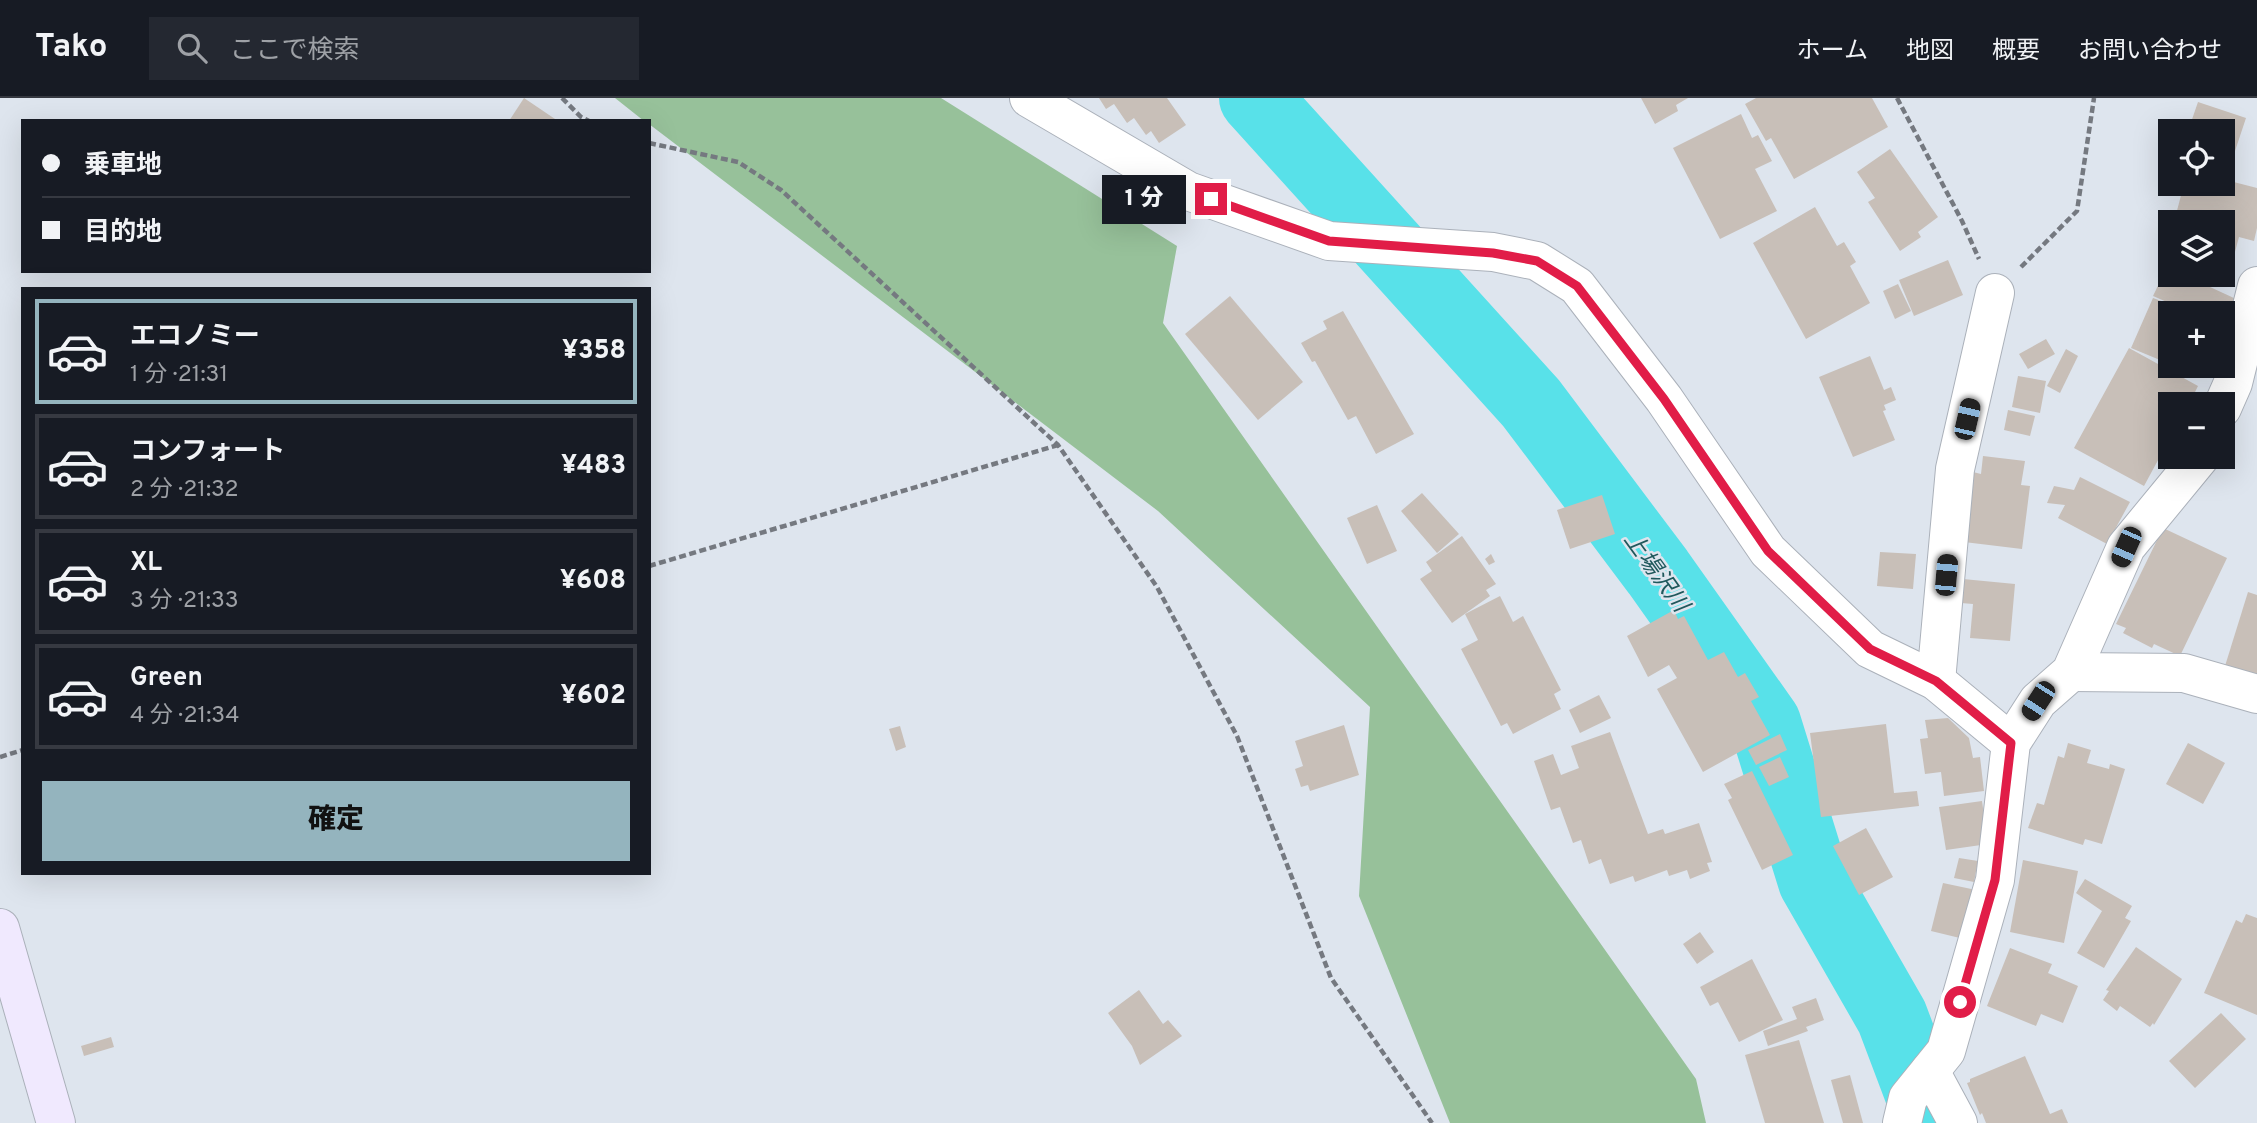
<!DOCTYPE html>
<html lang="ja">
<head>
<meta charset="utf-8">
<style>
	:root { --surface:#171b24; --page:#242831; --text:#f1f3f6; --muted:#9ea1a6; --line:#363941; --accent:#94b4be }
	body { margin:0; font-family:Overpass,"Noto Sans JP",sans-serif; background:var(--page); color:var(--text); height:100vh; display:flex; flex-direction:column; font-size:26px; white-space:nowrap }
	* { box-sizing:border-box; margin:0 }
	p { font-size:23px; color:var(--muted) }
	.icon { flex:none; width:38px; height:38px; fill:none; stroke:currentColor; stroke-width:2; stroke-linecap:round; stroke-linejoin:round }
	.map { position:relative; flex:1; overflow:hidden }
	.sheet { position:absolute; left:21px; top:189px; width:630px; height:588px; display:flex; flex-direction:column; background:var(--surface); border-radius:0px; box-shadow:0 7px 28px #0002 }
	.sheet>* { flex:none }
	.hud { position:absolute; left:21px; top:21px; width:630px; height:154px; border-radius:0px; box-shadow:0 7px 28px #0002; display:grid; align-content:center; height:154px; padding:0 21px; background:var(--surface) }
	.buttons { position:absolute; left:2158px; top:21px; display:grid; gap:14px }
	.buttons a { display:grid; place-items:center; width:77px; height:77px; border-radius:0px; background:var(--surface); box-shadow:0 7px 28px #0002; font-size:35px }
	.end { position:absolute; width:32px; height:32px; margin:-16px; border:9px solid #e11d48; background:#fff; box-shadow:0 0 0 4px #fff }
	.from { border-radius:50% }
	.bubble { position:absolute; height:49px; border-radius:0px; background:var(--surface); box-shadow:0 7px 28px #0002; font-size:23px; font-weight:800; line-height:49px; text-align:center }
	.car { position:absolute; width:21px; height:42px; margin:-21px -10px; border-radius:9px; box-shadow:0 0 5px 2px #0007; background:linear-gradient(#222 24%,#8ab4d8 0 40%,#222 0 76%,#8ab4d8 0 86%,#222 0) }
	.hud b { display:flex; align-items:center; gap:24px; height:66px; font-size:26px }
	.hud b+b { border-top:2px solid var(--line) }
	.hud i { width:18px; height:18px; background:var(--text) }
	ul { padding:12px 0 0; list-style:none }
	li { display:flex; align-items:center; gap:21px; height:105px; margin:0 14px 10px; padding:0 7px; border:4px solid var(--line); border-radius:0px }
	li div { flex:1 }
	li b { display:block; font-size:26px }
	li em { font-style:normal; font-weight:800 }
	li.active { border-color:var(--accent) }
	li>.icon { width:63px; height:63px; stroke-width:1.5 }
	.cta { display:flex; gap:14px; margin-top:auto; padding:14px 21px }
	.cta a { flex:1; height:80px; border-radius:0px; background:var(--accent); color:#111; font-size:28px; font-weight:800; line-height:80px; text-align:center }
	header { display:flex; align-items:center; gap:42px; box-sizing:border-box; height:98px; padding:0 35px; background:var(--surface); border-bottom:2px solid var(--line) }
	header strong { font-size:33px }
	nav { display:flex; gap:38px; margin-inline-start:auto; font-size:24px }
	.search { width:490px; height:63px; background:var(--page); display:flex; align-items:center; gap:18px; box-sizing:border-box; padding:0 24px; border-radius:0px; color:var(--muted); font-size:26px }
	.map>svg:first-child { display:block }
	.green { fill:#97c19a }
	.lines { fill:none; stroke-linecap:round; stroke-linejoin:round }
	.river { stroke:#58e1e9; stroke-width:72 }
	.building { fill:#c8bfb8 }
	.street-casing { stroke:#abb1ba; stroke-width:40 }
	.secondary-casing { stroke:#abb1ba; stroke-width:40 }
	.path { stroke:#757980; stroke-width:4.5; stroke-dasharray:7 3.5; stroke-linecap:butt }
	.street { stroke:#fff; stroke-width:38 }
	.secondary { stroke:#f0e9fe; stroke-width:38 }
	.route { stroke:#e11d48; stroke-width:9 }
	.labels { text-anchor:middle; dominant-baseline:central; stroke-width:5; stroke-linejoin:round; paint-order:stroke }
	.water-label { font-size:23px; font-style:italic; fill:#1f585c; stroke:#dee5ee }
</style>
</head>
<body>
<header>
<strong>Tako</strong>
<div class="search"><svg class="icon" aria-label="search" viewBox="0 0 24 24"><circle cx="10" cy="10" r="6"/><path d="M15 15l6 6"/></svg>ここで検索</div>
<nav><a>ホーム</a><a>地図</a><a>概要</a><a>お問い合わせ</a></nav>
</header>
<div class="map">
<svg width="2257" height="1025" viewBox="0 0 2257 1025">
	<rect width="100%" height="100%" fill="#dee5ee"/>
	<!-- green -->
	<path class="green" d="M615,0H941L1177,148L1163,225L1696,981L1706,1025H1450L1359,798L1370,609L1158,413L649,26V23H644Z"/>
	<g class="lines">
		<!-- river -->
		<path class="river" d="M1255,0L1531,305L1658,474L1765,625L1814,783L1892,919L1932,1025"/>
	</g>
	<!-- building -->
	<g class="building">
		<path d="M524,0L558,23H509Z"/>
		<path d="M1099,0H1167L1186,27L1159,45L1151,33L1146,37L1134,20L1127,25L1114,6L1106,11Z"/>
		<path d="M1641,0H1688L1676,7L1678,13L1655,26Z"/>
		<path d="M1756,0H1872L1888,29L1794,81L1771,40L1766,43L1745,6Z"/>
		<path d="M2198,4L2246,20L2232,62L2222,59V33H2188Z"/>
		<path d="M1741,16L1752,40L1758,37L1772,63L1755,71L1777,113L1720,141L1673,50Z"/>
		<path d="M1890,51L1938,119L1918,134L1921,139L1900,153L1868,104L1875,100L1857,74Z"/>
		<path d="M2222,81L2257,90V130L2254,143L2239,139L2229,176L2222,174V124H2174L2184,86H2222Z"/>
		<path d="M1815,109L1837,148L1844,144L1856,164L1850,168L1870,205L1806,241L1753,145Z"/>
		<path d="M2169,141H2170V160L2164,158Z"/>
		<path d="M1948,162L1963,197L1914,218L1899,182Z"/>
		<path d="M2167,169L2170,170V177H2184L2236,201L2222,229V215H2170V239L2160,262L2131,250L2153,200L2183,211L2153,198Z"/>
		<path d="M1898,186L1911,213L1895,221L1883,193Z"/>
		<path d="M1230,198L1303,284L1258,322L1185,236Z"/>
		<path d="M1343,213L1414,336L1376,356L1356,318L1348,322L1315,263L1312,264L1301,245L1327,231L1323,223Z"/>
		<path d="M2046,241L2055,256L2028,271L2019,256Z"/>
		<path d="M2129,250L2198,288L2189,306H2170V340L2144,388L2074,350Z"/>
		<path d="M2066,251L2078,258L2060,295L2047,288Z"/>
		<path d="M1870,258L1884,292L1891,289L1896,302L1884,307L1886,312L1883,313L1895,342L1853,359L1819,279Z"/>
		<path d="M2018,278L2046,283L2040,315L2012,309Z"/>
		<path d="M2008,312L2035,318L2030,338L2004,332Z"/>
		<path d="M1983,358L2025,363L2021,387L2030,388L2022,451L1964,444L1973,374L1981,376Z"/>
		<path d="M2080,379L2130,404L2107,446L2058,420L2065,407L2047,405L2054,388L2074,392Z"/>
		<path d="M1422,395L1459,436L1437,455L1401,413Z"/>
		<path d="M1602,397L1615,436L1570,451L1557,412Z"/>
		<path d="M1377,407L1397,453L1367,466L1347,420Z"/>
		<path d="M2163,430L2227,460L2180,558L2154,546L2152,550L2123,535L2126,530L2116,526Z"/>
		<path d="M1462,438L1496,486L1486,492L1490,498L1452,525L1420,481L1432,473L1426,464Z"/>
		<path d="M1880,454L1916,456L1913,491L1877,488Z"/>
		<path d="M1491,456L1495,464L1489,467L1485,461Z"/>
		<path d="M1963,481L2015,486L2010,543L1970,540L1973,506L1961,505Z"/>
		<path d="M2248,494L2257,497V577L2225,568Z"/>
		<path d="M1500,498L1513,524L1523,518L1561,592L1554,596L1561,611L1513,636L1507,625L1501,628L1461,551L1478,542L1465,516Z"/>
		<path d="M1674,512L1678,521L1684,518L1708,562L1724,554L1738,579L1745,575L1759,599L1751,603L1770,637L1703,674L1657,591L1677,580L1669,567L1648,579L1627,538Z"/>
		<path d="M1599,597L1611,620L1580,635L1569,612Z"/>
		<path d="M1948,620L1969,640L1973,660L1980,659L1984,693L1944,698L1941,674L1925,676L1920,641L1928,640L1925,622Z"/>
		<path d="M1886,626L1894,695L1917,693L1919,708L1821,719L1810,635Z"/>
		<path d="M1344,627L1359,677L1310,693L1308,687L1301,689L1295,671L1303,668L1295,643Z"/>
		<path d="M900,628L906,649L896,653L889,631Z"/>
		<path d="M1610,634L1648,736L1663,731L1665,736L1699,725L1712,764L1707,765L1710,773L1690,781L1687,772L1669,778L1667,772L1635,784L1633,778L1610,786L1601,761L1589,766L1581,742L1573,745L1560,709L1551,712L1534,663L1553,656L1561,677L1579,670L1571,648Z"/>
		<path d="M1780,636L1787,652L1756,667L1748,652Z"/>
		<path d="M2068,645L2091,652L2087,665L2109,671L2110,666L2125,671L2102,746L2085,741L2083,747L2028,730L2037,705L2044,707L2058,658L2064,660Z"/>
		<path d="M2188,645L2225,665L2203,706L2166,686Z"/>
		<path d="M1780,659L1789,679L1769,688L1759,669Z"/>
		<path d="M1752,673L1793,757L1762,772L1728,702L1732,700L1724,686Z"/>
		<path d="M1982,703L1988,746L1946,752L1939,709Z"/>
		<path d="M1866,730L1893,779L1859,797L1833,748Z"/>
		<path d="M1959,760L1978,763L1974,784L1954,780Z"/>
		<path d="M2023,762L2078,773L2064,845L2010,834Z"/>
		<path d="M2085,781L2132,808L2125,820L2131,823L2104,870L2077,855L2102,813L2076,795Z"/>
		<path d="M1943,785L1976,792L1964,841L1931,833Z"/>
		<path d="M2246,816L2257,820V917L2204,895L2236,822L2242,825Z"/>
		<path d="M1700,834L1714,854L1697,866L1683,846Z"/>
		<path d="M2136,849L2182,881L2154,927L2153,925L2150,929L2120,908L2117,913L2103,902L2109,893L2106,892Z"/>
		<path d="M2010,850L2052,866L2048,875L2078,888L2063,925L2041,916L2036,928L1987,908Z"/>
		<path d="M1752,861L1783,922L1739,944L1718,904L1710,908L1700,889Z"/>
		<path d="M1139,892L1163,926L1168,922L1182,938L1140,967L1132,948L1108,915Z"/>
		<path d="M1816,900L1824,922L1806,929L1808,933L1768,948L1763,933L1797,921L1792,909Z"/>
		<path d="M2221,915L2246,941L2195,990L2169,963Z"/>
		<path d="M111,939L114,949L84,958L81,948Z"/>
		<path d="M1799,942L1824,1025H1765L1745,957Z"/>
		<path d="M2025,958L2050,1016L2062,1011L2068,1025H1986L1982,1015L1980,1017L1967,985L1970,984V981Z"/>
		<path d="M1850,977L1863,1025H1843L1831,982Z"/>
	</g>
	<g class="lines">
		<!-- street casing -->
		<g class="street-casing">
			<g id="street">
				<path d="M1029,0L1188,93L1329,143L1493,154L1537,163L1577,188L1664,301L1768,453L1870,551L1936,583L2011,645"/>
				<path d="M2222,310L2233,285L2257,188"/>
				<path d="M2071,574L2184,575L2257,596"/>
				<path d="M1936,583L1955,371L1995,195"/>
				<path d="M1930,973L1958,1025"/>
				<path d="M1902,1025L1908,1000L1946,953L1995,782L2011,645L2038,603L2071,574L2126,449L2200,359"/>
			</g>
		</g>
		<!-- secondary casing -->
		<g class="secondary-casing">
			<path id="secondary" d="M0,830L56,1025"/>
		</g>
		<!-- path -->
		<g class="path">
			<path d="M562,0L581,19L589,23"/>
			<path d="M1897,0L1962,123L1979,161"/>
			<path d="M649,45L738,64L781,92L1058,347L1157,489L1237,638L1331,880L1432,1025"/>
			<path d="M2021,169L2077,113L2094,0"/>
			<path d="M649,468L1058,347"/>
			<path d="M0,659L23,652"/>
		</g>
		<!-- street -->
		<use href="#street" class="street"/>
		<!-- secondary -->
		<use href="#secondary" class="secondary"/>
	</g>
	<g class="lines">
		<!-- route -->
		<path class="route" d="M1211,101L1329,143L1493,155L1537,163L1577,188L1664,301L1768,453L1870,551L1936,583L2011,645L1995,782L1960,904"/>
	</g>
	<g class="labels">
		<!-- water labels -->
		<g class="water-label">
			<text transform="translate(1655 475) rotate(54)">上場沢川</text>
		</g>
	</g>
</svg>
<div class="buttons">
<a><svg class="icon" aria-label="locate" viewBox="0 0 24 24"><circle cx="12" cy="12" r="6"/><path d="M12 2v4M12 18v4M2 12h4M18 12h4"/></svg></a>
<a><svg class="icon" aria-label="layers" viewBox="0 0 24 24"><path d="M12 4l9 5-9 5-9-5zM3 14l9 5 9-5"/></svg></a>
<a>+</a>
<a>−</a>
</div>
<i class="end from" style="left:1960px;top:904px"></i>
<i class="end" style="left:1211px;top:101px"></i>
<div class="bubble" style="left:1102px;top:77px;width:84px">1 分</div>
<i class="car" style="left:1967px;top:321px;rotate:13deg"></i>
<i class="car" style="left:2126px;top:449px;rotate:204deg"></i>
<i class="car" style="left:1946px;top:477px;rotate:5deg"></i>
<i class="car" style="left:2038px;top:603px;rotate:213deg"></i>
<div class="hud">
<b><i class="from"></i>乗車地</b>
<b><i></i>目的地</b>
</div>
<section class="sheet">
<ul>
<li class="active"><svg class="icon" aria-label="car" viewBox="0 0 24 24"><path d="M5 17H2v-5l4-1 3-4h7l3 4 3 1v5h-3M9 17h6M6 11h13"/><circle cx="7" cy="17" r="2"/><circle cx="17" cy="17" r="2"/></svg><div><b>エコノミー</b><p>1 分 · 21:31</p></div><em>¥358</em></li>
<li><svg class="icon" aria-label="car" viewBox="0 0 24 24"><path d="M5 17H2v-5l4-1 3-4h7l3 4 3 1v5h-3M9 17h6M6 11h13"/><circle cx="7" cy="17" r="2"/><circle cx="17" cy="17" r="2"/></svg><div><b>コンフォート</b><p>2 分 · 21:32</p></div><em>¥483</em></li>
<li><svg class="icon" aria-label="car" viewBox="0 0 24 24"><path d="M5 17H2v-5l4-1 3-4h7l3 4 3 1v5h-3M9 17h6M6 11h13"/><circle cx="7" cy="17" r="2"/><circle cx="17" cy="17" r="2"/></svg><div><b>XL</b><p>3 分 · 21:33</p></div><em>¥608</em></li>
<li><svg class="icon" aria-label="car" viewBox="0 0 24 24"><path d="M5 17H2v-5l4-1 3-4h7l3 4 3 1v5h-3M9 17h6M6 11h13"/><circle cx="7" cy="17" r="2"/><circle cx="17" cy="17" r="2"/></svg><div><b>Green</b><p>4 分 · 21:34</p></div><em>¥602</em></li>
</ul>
<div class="cta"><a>確定</a></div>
</section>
</div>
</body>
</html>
